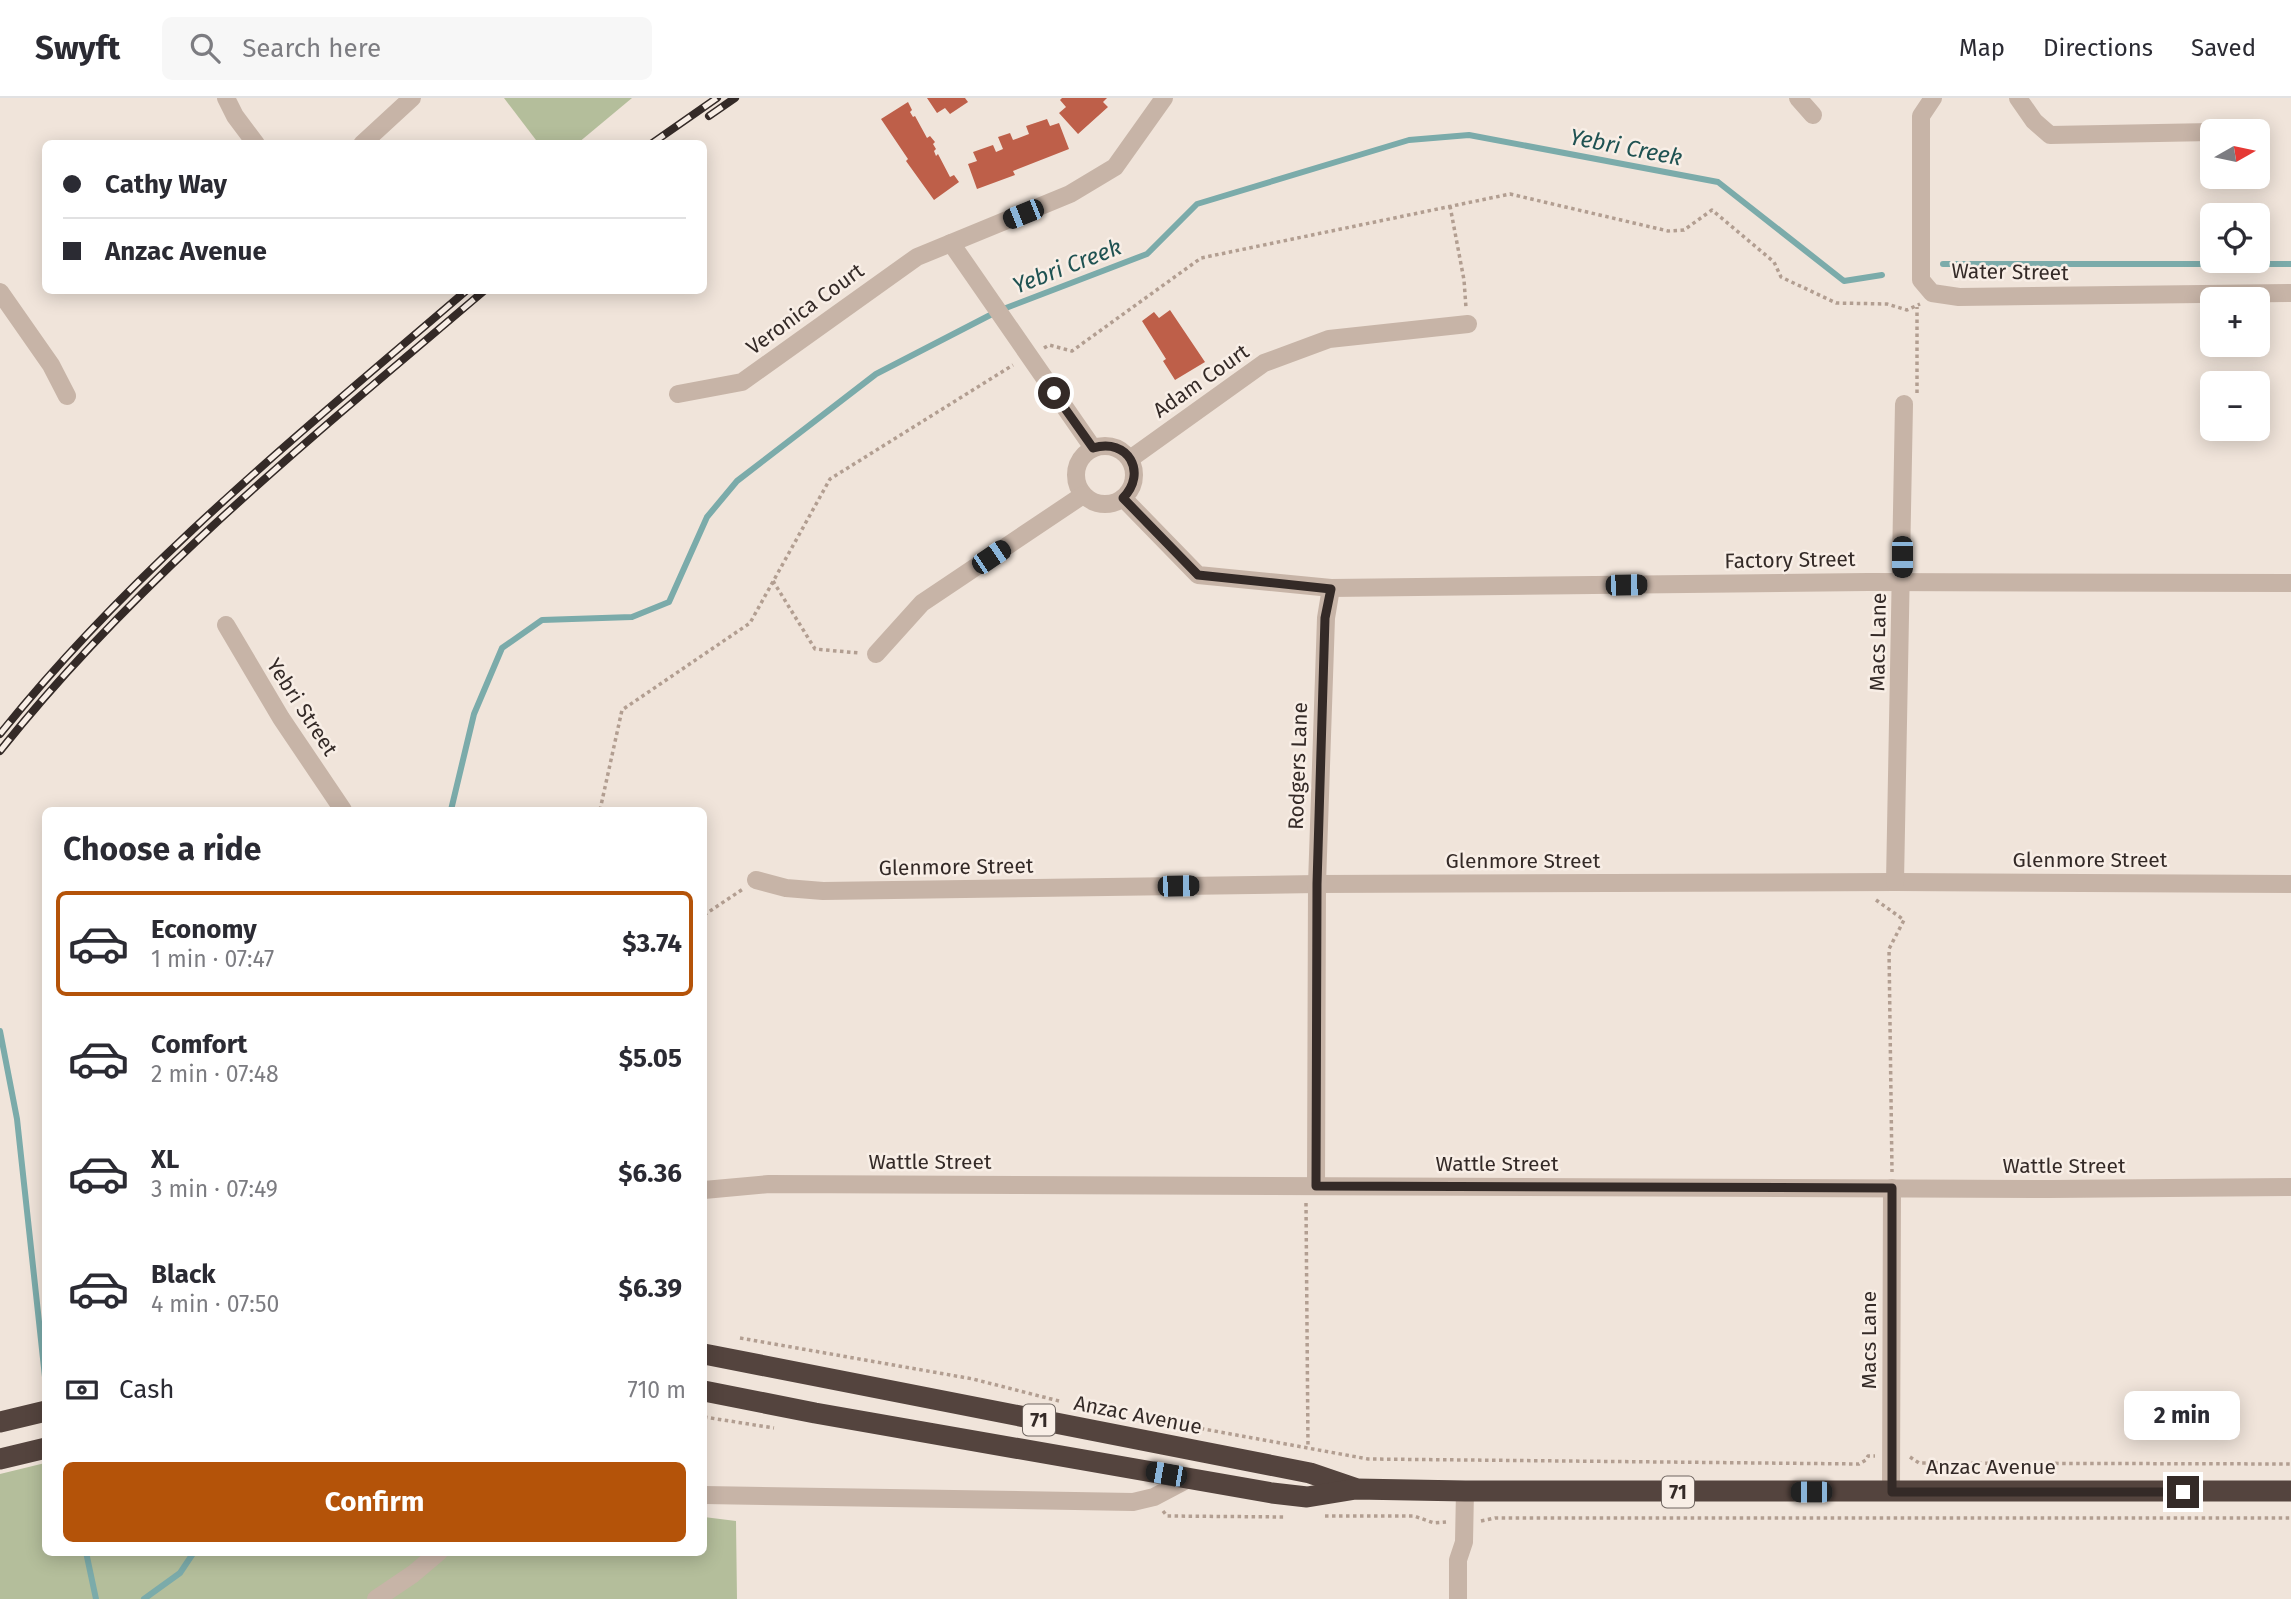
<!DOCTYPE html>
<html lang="en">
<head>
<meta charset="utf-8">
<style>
	:root { --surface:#fff; --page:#f7f7f7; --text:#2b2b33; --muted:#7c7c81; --line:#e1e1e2; --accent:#b45309 }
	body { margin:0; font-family:"Fira Sans",sans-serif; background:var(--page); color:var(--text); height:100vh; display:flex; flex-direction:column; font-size:26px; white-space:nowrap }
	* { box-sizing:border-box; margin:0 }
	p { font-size:23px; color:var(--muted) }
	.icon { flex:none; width:38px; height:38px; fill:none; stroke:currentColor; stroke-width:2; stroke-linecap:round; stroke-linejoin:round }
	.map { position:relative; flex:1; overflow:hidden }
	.details { position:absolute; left:42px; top:709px; width:665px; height:749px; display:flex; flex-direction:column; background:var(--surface); border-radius:10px; box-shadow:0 4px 18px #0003 }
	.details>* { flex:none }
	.guide { position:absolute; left:42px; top:42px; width:665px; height:154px; border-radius:10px; box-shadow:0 4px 18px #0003; display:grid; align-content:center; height:154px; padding:0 21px; background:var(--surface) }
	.needle { width:46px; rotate:81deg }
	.buttons { position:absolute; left:2200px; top:21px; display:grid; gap:14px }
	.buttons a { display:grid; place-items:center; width:70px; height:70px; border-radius:10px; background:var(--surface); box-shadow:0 4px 18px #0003; font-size:35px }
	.end { position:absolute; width:32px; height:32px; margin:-16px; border:9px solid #342a27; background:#fff; box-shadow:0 0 0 4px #fff }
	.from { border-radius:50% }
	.bubble { position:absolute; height:49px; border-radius:10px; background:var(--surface); box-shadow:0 4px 18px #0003; font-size:23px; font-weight:700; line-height:49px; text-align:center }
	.car { position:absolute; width:21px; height:42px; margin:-21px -10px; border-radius:9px; box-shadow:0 0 5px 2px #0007; background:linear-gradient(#222 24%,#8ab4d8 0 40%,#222 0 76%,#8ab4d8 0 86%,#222 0) }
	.guide b { display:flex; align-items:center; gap:24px; height:66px; font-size:26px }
	.guide b+b { border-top:2px solid var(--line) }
	.guide i { width:18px; height:18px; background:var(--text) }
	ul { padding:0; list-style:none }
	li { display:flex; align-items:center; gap:21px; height:105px; margin:0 14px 10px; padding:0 7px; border:4px solid transparent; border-radius:10px }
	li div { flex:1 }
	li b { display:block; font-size:26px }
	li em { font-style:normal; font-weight:700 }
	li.selected { border-color:var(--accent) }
	li>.icon { width:63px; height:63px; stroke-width:1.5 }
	h2 { padding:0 21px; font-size:32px; line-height:84px }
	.pay { display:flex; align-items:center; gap:18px; height:77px; padding:0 21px; font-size:26px }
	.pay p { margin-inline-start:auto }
	.action { display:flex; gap:14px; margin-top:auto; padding:14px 21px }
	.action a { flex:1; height:80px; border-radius:10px; background:var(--accent); color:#fff; font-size:28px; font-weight:700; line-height:80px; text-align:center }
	header { display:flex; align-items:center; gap:42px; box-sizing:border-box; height:98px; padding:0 35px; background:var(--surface); border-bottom:2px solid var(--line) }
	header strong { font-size:33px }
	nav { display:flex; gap:38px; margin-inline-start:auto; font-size:24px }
	.search { width:490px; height:63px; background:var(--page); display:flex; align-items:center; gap:18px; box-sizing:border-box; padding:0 24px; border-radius:10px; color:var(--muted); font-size:26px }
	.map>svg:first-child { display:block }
	.green { fill:#b4be9b }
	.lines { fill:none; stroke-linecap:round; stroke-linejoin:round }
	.stream { stroke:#7babaa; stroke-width:6 }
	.building { fill:#be5f49 }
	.path { stroke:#b29e91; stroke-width:3.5; stroke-dasharray:3.5 3.5; stroke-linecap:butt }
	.minor { stroke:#c7b4a7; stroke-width:18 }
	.highway { stroke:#54443e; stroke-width:21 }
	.rail-casing { stroke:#342a27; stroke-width:8 }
	.rail { stroke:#f8eee6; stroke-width:5; stroke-dasharray:16; stroke-linecap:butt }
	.route { stroke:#342a27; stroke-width:9 }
	.labels { text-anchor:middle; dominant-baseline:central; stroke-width:5; stroke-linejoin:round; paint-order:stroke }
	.shield { fill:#f8eee6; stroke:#6f6560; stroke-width:2 }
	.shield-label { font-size:19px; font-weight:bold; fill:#342a27 }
	.street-label { font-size:21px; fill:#342a27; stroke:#f8eee6 }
	.water-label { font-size:23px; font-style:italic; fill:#1f5252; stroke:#f8eee6 }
</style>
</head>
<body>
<header>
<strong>Swyft</strong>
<div class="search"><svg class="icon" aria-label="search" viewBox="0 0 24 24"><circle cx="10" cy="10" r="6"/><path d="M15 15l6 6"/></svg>Search here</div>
<nav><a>Map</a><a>Directions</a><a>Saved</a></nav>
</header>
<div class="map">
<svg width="2291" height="1501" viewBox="0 0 2291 1501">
	<rect width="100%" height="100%" fill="#f0e4da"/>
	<!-- green -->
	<g class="green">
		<path d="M504,0H632L578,45L539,46Z"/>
		<path d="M45,1365L46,1454H704V1419L736,1423L737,1501H0V1376Z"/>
	</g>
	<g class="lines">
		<!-- stream -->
		<g class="stream">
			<path d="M1943,166H2291"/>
			<path d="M451,712L474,616L502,550L542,522L632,519L669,504L707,419L737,383L876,276L998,213L1147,156L1197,106L1409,42L1469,37L1718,84L1844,183L1882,177"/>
			<path d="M0,933L17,1021L45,1279"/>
			<path d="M86,1454L96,1501"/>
			<path d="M144,1501L180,1475L194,1454"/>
		</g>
	</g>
	<!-- building -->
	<g class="building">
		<path d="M927,0H965L968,4L950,16L945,10L937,15Z"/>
		<path d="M1062,0H1107L1103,4L1108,9L1078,36L1059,15L1066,9L1060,2Z"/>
		<path d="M908,4L912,12L910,14L913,19L915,18L927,40L930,38L935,44L933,46L936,51L934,53L936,58L938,56L950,79L954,77L959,84L934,102L906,63L908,61L881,21Z"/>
		<path d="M1047,21L1050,28L1059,25L1069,51L1013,73L1015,77L977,91L968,66L977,63L973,54L993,47L996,54L1003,51L998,39L1010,35L1013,42L1029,36L1026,28Z"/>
		<path d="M1170,212L1205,264L1175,282L1163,263L1166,261L1142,223L1154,214L1159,220Z"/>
	</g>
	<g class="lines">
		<!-- path -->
		<g class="path">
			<path d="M1450,108L1464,182L1466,210"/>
			<path d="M1044,250L1049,247L1072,253L1201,160L1510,96L1668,133L1684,132L1712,112L1774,164L1781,179L1836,205L1887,206L1907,212L1920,206"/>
			<path d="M1917,295V209"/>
			<path d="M773,483L815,551L859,555"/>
			<path d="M600,712L622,612L750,525L830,381L1013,267"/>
			<path d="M1876,802L1904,822L1889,851L1892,1074"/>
			<path d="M704,817L743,791"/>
			<path d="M1306,1105L1308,1349"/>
			<path d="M740,1240L973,1281L1059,1303"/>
			<path d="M704,1319L774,1330"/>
			<path d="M1187,1328L1368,1361L1859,1366L1866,1362L1868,1358H1875"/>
			<path d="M1910,1359L1919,1365L2291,1366"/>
			<path d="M1163,1413L1167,1418L1286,1419"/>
			<path d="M1325,1418H1414L1434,1425L1446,1424"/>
			<path d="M1481,1423L1495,1420H2291"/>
		</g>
		<!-- minor -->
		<g class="minor">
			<path d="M226,0L235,18L256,46"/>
			<path d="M1798,0L1813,17"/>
			<path d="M1933,0L1921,18V182L1932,195L1959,199L2291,195"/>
			<path d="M2018,0L2034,23L2050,37L2212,34"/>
			<path d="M2227,33H2256"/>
			<path d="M362,46L412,0"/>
			<path d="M951,145L1093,350"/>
			<path d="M0,194L51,267L67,298"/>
			<path d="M678,296L742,284L917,159L1070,96L1115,69L1164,0"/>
			<circle cx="1105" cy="377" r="29"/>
			<path d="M1130,361L1264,265L1329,241L1468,226"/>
			<path d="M1123,400L1198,477L1331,490L1868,484L2291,485"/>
			<path d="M226,527L281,620L343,712"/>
			<path d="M876,556L922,505L1083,397"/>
			<path d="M756,782L786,790L823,793L1317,786L1895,784L2291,786"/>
			<path d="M1895,784L1904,306"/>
			<path d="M1316,1088L1317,786L1326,520L1331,490"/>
			<path d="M704,1092L769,1086L2050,1091L2291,1089"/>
			<path d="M1891,1394L1892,1090"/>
			<path d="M704,1397L1133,1404L1154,1399L1190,1380"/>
			<path d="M376,1501L413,1476L439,1454"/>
			<path d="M1458,1501V1462L1464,1444L1465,1393"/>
		</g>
		<!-- highway -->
		<g class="highway">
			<path d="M704,1256L1310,1375L1354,1390"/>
			<path d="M704,1293L815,1315L1272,1395L1307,1399L1356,1391L1465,1393H2291"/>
			<path d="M0,1324L46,1313"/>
			<path d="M0,1361L46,1350"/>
		</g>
		<!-- rail casing -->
		<g class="rail-casing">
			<g id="rail">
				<path d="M709,18L735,0"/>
				<path d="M651,46L717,0"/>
				<path d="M0,636C135,468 304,332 467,192"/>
				<path d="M0,653C139,478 315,337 485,192"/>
			</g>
		</g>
		<!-- rail -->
		<use href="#rail" class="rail"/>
	</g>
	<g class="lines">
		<!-- route -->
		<path class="route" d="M1054,295L1093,350C1128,339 1148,375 1123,400L1198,477L1331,491L1325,520L1317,786L1316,1088L1892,1090V1394H2183"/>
	</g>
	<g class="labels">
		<!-- shield labels -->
		<g class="shield">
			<rect x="1023" y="1306.5" width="32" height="31" rx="5"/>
			<rect x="1662" y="1378.5" width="32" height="31" rx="5"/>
		</g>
		<g class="shield-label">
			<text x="1039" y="1322">71</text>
			<text x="1678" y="1394">71</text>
		</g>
		<!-- street labels -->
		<g class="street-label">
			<text transform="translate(2010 174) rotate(1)">Water Street</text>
			<text transform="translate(805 211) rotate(-36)">Veronica Court</text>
			<text transform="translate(1201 283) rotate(-35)">Adam Court</text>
			<text transform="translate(1790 462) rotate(-1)">Factory Street</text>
			<text transform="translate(1878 544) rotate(-89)">Macs Lane</text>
			<text transform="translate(302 609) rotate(57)">Yebri Street</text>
			<text transform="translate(1298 668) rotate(-88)">Rodgers Lane</text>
			<text x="2090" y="762">Glenmore Street</text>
			<text x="1523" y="763">Glenmore Street</text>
			<text transform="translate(956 769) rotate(-1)">Glenmore Street</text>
			<text x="930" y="1064">Wattle Street</text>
			<text x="1497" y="1066">Wattle Street</text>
			<text x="2064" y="1068">Wattle Street</text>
			<text transform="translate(1869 1242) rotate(-90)">Macs Lane</text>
			<text transform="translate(1138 1317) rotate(11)">Anzac Avenue</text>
			<text x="1991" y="1369">Anzac Avenue</text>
		</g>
		<!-- water labels -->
		<g class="water-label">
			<text transform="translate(1626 49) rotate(11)">Yebri Creek</text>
			<text transform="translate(1067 168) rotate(-21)">Yebri Creek</text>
		</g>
	</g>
</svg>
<div class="buttons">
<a><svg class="needle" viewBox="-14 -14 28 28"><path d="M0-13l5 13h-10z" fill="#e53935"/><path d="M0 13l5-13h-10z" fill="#7c7c81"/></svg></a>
<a><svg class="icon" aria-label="locate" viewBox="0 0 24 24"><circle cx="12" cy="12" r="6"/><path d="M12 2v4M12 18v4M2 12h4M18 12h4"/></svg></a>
<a>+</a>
<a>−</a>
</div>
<i class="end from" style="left:1054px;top:295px"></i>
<i class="end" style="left:2183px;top:1394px"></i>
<div class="bubble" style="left:2124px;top:1293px;width:116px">2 min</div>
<i class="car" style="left:1023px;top:116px;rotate:248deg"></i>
<i class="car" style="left:991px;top:459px;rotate:56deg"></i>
<i class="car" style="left:1902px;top:459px;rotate:180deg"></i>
<i class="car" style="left:1626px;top:487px;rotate:89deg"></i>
<i class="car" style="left:1178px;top:788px;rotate:89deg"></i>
<i class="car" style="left:1166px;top:1376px;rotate:280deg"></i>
<i class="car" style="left:1811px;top:1394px;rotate:270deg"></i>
<div class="guide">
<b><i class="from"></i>Cathy Way</b>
<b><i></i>Anzac Avenue</b>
</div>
<section class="details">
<h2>Choose a ride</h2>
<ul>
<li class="selected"><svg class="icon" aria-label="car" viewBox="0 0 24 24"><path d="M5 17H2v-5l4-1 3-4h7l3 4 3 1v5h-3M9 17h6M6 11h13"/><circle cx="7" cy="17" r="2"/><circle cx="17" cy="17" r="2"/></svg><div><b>Economy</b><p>1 min · 07:47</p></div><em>$3.74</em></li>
<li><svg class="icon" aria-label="car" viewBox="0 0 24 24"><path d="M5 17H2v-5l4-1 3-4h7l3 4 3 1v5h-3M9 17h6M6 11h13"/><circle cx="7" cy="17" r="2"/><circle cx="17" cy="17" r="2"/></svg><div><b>Comfort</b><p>2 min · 07:48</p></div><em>$5.05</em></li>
<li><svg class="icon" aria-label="car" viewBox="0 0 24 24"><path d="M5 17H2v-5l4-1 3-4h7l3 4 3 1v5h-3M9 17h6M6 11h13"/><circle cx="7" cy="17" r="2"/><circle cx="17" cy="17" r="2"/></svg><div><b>XL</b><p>3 min · 07:49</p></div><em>$6.36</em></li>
<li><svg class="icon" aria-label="car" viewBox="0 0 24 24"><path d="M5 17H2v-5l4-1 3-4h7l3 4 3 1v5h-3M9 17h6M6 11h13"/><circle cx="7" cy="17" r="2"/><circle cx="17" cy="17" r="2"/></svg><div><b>Black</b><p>4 min · 07:50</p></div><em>$6.39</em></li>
</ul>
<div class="pay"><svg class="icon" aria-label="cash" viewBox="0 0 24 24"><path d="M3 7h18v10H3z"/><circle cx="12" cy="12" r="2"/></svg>Cash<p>710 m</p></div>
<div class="action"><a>Confirm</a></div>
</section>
</div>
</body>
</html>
